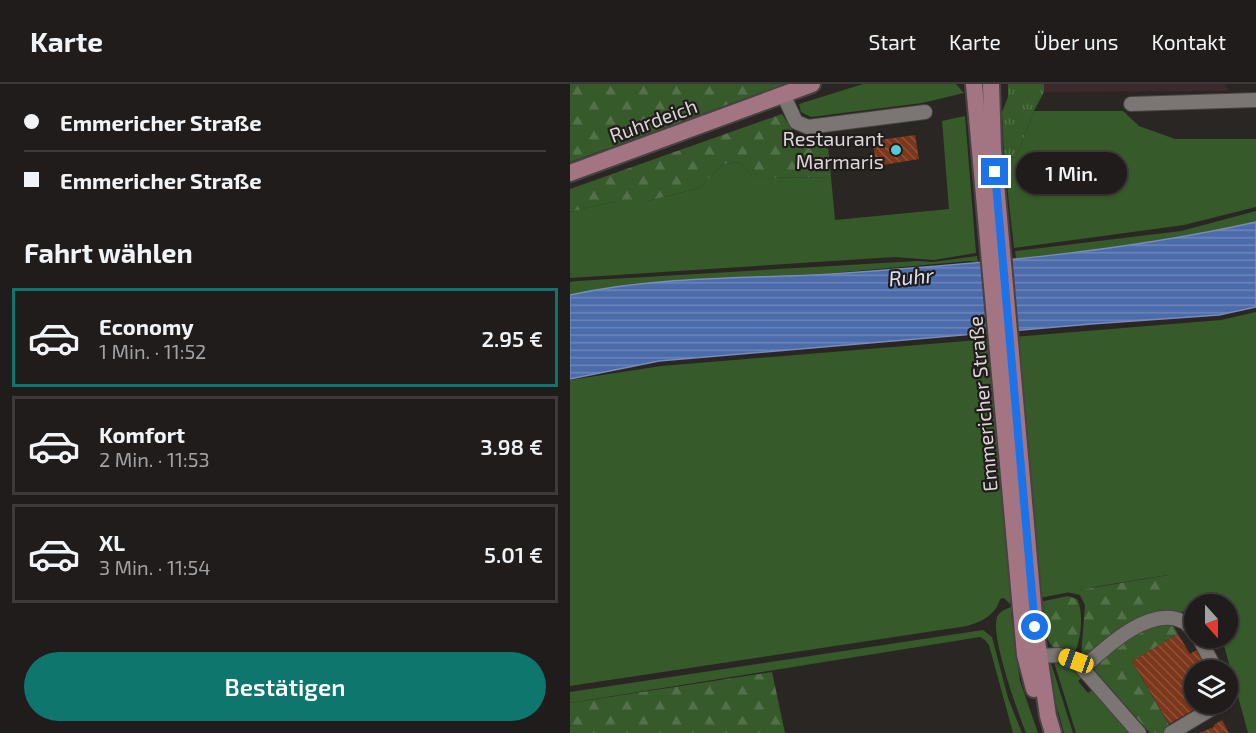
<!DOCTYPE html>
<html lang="de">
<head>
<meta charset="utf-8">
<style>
	:root { --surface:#201c1b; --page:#2d2928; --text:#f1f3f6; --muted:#a2a1a3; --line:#3d3a3a; --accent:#0f766e }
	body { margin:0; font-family:"Exo 2",sans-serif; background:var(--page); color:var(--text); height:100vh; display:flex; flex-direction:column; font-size:22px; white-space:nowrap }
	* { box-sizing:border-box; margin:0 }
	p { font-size:20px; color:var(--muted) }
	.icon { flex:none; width:33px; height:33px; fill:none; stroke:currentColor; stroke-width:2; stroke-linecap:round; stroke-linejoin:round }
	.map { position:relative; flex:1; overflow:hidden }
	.details { display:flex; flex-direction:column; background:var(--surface); width:570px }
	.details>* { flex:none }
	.banner { display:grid; align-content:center; height:132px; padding:0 24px; background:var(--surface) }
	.needle { width:39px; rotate:159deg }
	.buttons { position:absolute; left:614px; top:510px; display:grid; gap:12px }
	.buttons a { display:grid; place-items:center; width:54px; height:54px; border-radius:50%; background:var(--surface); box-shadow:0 2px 4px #0004,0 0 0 2px var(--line); font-size:30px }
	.end { position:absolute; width:27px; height:27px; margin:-14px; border:8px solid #1a73e8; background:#fff; box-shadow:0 0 0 3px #fff }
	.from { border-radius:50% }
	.bubble { position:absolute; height:42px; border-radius:21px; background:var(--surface); box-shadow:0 2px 4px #0004,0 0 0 2px var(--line); font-size:20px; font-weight:600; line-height:42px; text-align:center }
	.car { position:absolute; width:18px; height:36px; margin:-18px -9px; border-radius:8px; box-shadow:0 0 4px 2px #0007; background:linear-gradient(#f5c518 24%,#345 0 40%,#f5c518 0 76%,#345 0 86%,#f5c518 0) }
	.banner b { display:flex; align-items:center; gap:21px; height:57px; font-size:22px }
	.banner b+b { border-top:2px solid var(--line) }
	.banner i { width:15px; height:15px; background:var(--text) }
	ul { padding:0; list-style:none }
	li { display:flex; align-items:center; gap:18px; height:99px; margin:0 12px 9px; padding:0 12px; border:3px solid var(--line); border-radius:0px }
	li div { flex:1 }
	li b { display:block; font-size:22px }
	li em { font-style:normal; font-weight:600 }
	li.on { border-color:var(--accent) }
	li>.icon { width:54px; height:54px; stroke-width:1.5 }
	h2 { padding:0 24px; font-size:27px; line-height:72px }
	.cta { display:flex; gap:12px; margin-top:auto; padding:12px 24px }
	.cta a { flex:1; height:69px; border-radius:36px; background:var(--accent); color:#fff; font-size:24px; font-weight:600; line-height:69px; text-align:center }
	header { display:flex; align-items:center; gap:36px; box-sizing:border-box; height:84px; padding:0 30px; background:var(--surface); border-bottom:2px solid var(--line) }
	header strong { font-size:28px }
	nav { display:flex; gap:33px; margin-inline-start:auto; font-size:21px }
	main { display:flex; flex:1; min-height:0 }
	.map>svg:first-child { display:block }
	.commercial { fill:#3c282d }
	.green { fill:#365a2a }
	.forest { fill:url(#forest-firs) }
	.park { fill:url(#park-tufts) }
	.water { fill:url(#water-rules); stroke:#778cb8; stroke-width:1.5 }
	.building { fill:url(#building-back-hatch) }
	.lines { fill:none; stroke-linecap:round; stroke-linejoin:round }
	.minor-casing { stroke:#474342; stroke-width:16 }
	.major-casing { stroke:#474342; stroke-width:20 }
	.minor { stroke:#7b7573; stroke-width:14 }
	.major { stroke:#a37481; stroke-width:16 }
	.route { stroke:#1a73e8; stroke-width:8 }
	.poi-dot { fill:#53cadc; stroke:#211c1b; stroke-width:2 }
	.labels { text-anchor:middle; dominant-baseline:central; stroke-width:4.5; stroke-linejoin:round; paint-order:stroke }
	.street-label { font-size:20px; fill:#dbd8d7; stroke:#211c1b }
	.poi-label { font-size:20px; fill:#dbd8d7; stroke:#211c1b; text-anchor:end }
	.water-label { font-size:21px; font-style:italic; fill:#d8e2f4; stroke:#211c1b }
</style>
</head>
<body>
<header>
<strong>Karte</strong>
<nav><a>Start</a><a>Karte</a><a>Über uns</a><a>Kontakt</a></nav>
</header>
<main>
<section class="details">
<div class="banner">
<b><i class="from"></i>Emmericher Straße</b>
<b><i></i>Emmericher Straße</b>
</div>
<h2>Fahrt wählen</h2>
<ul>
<li class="on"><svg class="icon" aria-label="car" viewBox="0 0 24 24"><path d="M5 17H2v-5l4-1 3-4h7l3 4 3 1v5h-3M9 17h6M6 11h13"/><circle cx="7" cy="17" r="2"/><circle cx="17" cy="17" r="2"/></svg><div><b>Economy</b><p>1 Min. · 11:52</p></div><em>2.95 €</em></li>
<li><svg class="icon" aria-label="car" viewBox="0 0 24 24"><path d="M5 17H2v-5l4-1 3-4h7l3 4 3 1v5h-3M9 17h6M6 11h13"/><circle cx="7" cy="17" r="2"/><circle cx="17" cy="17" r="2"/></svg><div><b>Komfort</b><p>2 Min. · 11:53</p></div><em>3.98 €</em></li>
<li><svg class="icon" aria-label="car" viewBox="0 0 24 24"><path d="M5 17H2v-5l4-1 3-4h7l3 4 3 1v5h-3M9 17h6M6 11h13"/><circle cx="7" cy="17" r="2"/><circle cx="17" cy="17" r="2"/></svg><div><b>XL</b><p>3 Min. · 11:54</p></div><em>5.01 €</em></li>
</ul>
<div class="cta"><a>Bestätigen</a></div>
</section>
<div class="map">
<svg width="686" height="649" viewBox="0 0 686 649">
	<defs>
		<pattern id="forest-firs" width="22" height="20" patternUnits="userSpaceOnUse" patternTransform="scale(1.5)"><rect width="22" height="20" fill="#365a2a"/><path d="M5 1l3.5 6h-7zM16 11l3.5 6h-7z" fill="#527148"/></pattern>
		<pattern id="park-tufts" width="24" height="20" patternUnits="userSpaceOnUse" patternTransform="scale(1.5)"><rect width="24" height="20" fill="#365a2a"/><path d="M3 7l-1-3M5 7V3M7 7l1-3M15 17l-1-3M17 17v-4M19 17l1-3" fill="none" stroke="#527148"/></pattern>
		<pattern id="water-rules" width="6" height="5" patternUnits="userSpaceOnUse" patternTransform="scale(1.5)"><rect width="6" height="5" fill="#4c6baa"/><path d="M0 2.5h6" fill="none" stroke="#6e86b9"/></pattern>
		<pattern id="building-back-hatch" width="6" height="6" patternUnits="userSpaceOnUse" patternTransform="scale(1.5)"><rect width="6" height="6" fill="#7c3619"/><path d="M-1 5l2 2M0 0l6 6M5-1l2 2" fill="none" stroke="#8e523a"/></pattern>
	</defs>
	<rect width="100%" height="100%" fill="#2a2624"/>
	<!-- commercial -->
	<path class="commercial" d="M474,0H655L659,7L474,8Z"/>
	<!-- green -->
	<g class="green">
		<path d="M293,0H386L394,9L352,19L241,33L231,28L229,20Z"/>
		<path d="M464,27H553L569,42L605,55H686V123L614,141L444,164L434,74L446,73Z"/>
		<path d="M395,32L406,169L364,176L325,173L0,194V128L45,117H78L129,104L153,80L170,78L184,94L261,93L265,136L379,125L372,37Z"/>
		<path d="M686,127V138C606,156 527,167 446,175L445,167L611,147Z"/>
		<path d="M407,172L408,178L400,177L263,189L77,200L0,211V198L7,197L347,177L363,178Z"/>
		<path d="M686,228V649H678L652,554H657V520H624V526L587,531L598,491L530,502L440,520L434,514L430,515C426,531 411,538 397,542L0,602V296L91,282L651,236Z"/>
		<path d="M474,517V527L441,530L450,597L468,649H456C449,631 416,542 429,530C439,520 461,520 474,517Z"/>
		<path d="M413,546L422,553L438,614L452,649H443L419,561L415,556L410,553L0,619V608Z"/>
		<path d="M483,575L501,580L514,592L508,597L518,609L525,604L565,649H506Z"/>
		<path d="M480,576L503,649H494L476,584Z"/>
	</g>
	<!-- forest -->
	<g class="forest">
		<path d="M0,0H215L0,78Z"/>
		<path d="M212,30L226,52H257L261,93L184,94L170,78L153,80L129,104L78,117H45L0,128V105Z"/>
		<path d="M599,491L587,531L516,578L511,573L515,521L510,511L497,508Z"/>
		<path d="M498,512L507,515C514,528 511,556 505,568C499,567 491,567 485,564C472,557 475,529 474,517Z"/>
		<path d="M588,538L603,541L608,550L562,577L602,646L596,649H580L520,581L546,559Z"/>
		<path d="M202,588L215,649H0V619Z"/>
	</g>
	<!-- park -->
	<path class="park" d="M438,0H474V8L464,27L446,73L434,74L432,28L438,13Z"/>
	<!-- water -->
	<path class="water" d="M686,138V223L649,231L521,240L89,277L0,295V211C86,192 175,195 262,190C405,180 547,169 686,138Z"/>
	<!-- building -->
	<g class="building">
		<path d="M345,51L349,75L307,82L302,57Z"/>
		<path d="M608,550L620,570L628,565L640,586H624V620H634L599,640L562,577Z"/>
		<path d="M652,636L659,649H629L644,643V641Z"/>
	</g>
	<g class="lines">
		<!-- minor casing -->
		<g class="minor-casing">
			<g id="minor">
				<path d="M213,10L226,38L238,43L355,28"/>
				<path d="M561,20L686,16"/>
				<path d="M629,554L646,586"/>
				<path d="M468,572L490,571L506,577L569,649"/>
				<path d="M513,584C536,563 581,520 614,538C618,540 621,545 624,548"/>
				<path d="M601,649L643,624L647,620"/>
			</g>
		</g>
		<!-- major casing -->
		<g class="major-casing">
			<g id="major">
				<path d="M404,0L455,571L464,605"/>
				<path d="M421,0L423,65L465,543L478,632L483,649"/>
				<path d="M0,89L242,0"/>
			</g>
		</g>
		<!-- minor -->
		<use href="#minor" class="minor"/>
		<!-- major -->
		<use href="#major" class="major"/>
	</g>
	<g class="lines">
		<!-- route -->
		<path class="route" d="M425,88L465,543"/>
	</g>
	<!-- markers -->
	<circle class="poi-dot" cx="326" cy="66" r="6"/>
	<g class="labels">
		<!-- street labels -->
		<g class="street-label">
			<text transform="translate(83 36) rotate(-20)">Ruhrdeich</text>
			<text transform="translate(412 320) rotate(-95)">Emmericher Straße</text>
		</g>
		<!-- poi labels -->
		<g class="poi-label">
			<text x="314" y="54">Restaurant<tspan x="314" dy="23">Marmaris</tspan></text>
		</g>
		<!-- water labels -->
		<g class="water-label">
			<text transform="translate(341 192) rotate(-5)">Ruhr</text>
		</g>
	</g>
</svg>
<div class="buttons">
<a><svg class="needle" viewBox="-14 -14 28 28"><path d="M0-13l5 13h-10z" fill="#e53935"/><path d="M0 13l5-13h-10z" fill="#a2a1a3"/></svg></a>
<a><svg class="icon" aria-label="layers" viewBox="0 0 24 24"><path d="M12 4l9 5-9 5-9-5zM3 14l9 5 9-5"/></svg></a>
</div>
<i class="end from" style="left:465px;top:543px"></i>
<i class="end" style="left:425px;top:88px"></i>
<div class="bubble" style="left:446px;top:68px;width:111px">1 Min.</div>
<i class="car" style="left:506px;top:577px;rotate:290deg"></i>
</div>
</main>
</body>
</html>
